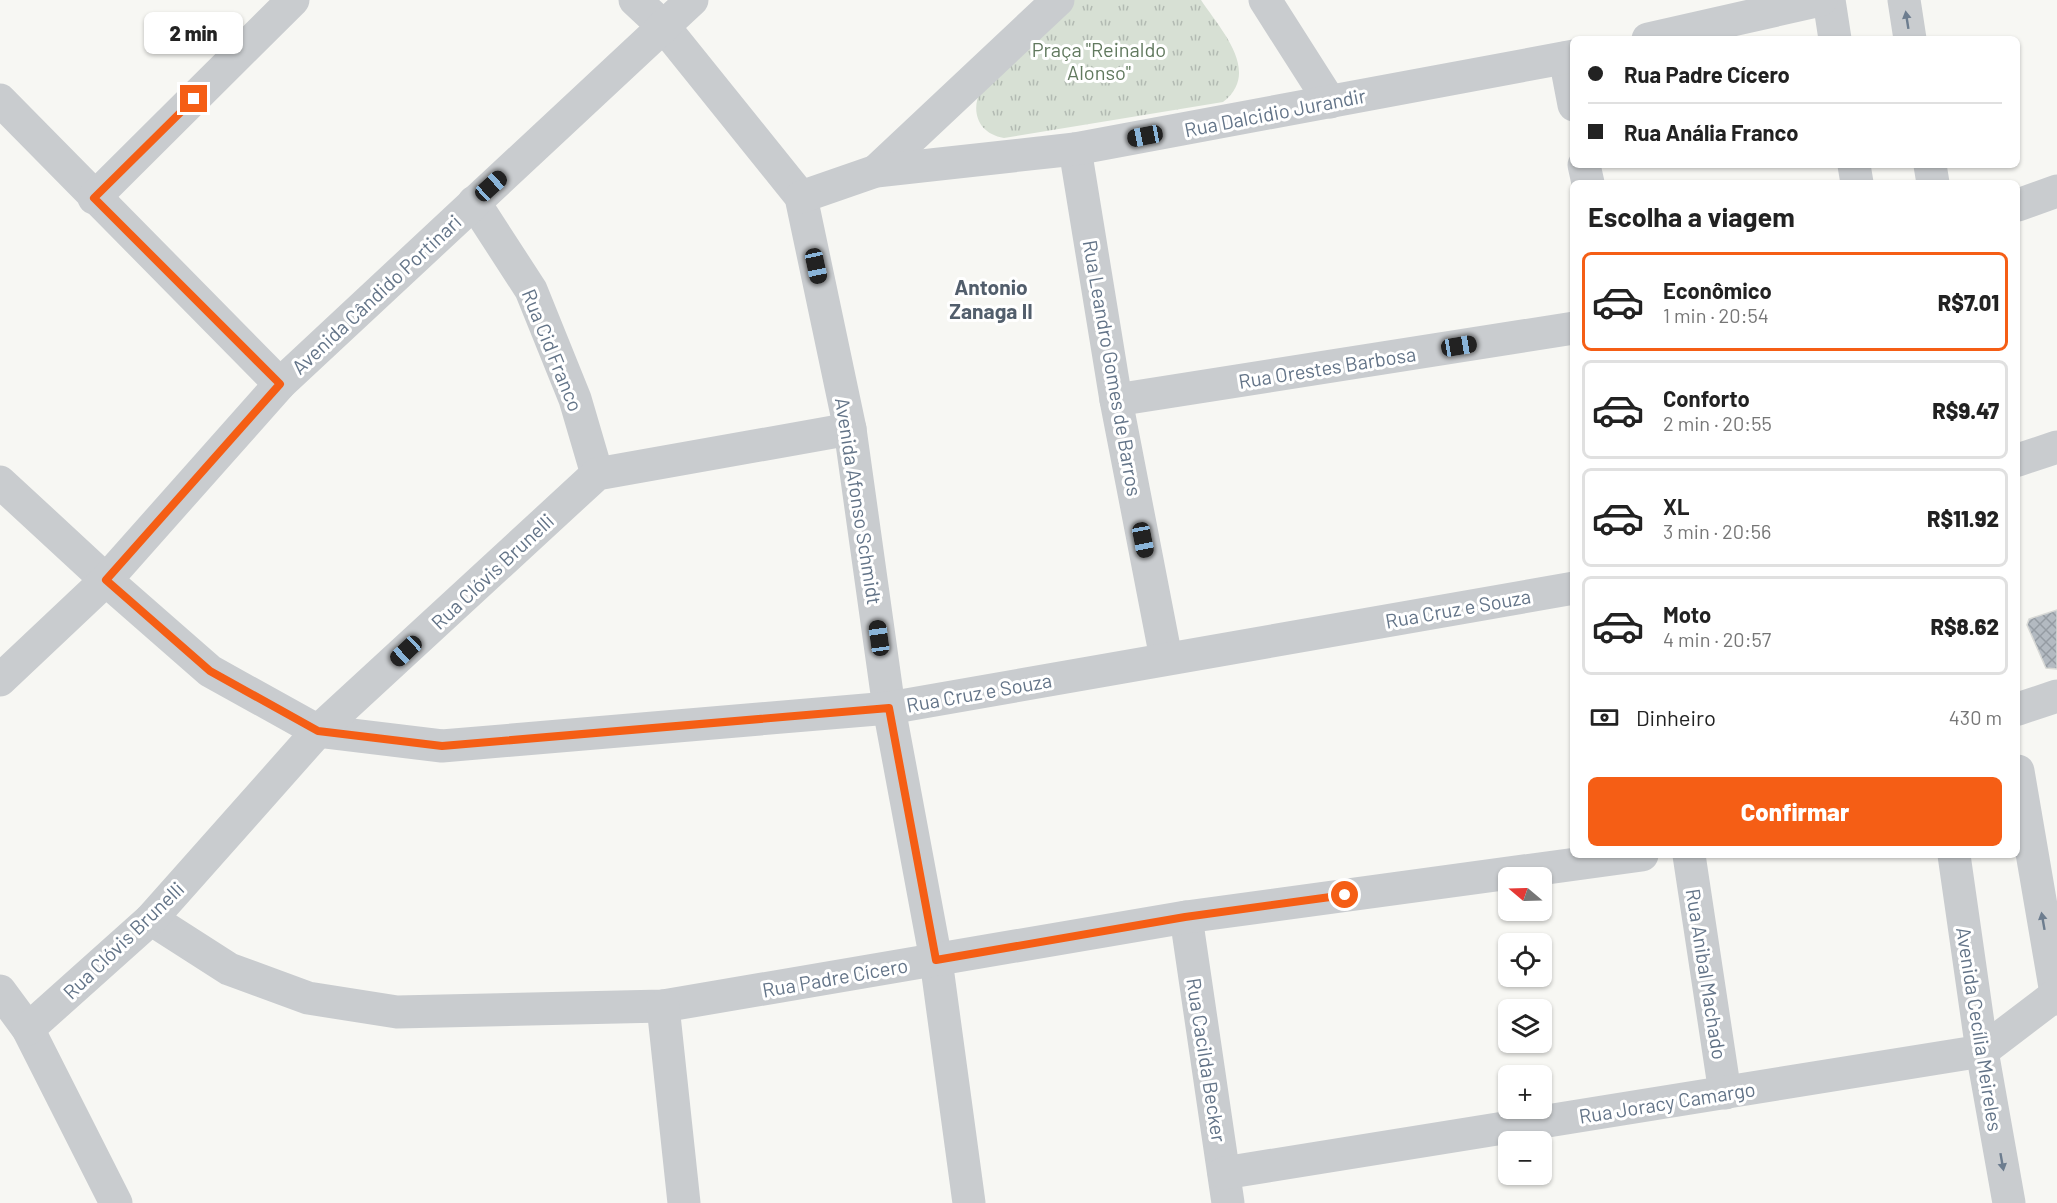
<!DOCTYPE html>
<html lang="pt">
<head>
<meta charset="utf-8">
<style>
	:root { --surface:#fff; --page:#f2f2f2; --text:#222; --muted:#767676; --line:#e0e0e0; --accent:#f55e15 }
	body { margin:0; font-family:Barlow,sans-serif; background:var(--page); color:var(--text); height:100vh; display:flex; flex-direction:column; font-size:22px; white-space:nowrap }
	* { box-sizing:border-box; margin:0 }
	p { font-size:20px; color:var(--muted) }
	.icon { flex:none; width:33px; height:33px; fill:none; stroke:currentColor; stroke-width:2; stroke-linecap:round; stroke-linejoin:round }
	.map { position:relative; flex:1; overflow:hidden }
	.details { position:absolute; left:1570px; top:180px; width:450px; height:678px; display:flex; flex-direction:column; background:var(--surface); border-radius:9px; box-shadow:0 2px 4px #0004 }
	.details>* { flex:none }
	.guide { position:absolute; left:1570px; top:36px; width:450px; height:132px; border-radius:9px; box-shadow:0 2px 4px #0004; display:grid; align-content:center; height:132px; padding:0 18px; background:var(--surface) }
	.needle { width:39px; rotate:289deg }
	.buttons { position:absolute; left:1498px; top:867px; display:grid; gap:12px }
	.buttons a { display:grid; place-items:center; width:54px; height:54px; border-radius:9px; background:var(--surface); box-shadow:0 2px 4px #0004; font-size:30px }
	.end { position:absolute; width:27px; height:27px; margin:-14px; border:8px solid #f55e15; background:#fff; box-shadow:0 0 0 3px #fff }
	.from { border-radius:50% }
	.bubble { position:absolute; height:42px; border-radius:9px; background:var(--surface); box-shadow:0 2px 4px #0004; font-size:20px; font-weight:800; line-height:42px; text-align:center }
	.car { position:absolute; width:18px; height:36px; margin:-18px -9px; border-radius:8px; box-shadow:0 0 4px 2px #0007; background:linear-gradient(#222 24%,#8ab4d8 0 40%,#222 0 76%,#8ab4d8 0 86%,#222 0) }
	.guide b { display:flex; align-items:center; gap:21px; height:57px; font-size:22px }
	.guide b+b { border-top:2px solid var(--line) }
	.guide i { width:15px; height:15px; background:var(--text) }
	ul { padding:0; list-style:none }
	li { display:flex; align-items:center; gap:18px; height:99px; margin:0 12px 9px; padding:0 6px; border:3px solid var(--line); border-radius:9px }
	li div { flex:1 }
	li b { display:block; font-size:22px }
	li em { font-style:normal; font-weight:800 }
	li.active { border-color:var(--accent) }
	li>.icon { width:54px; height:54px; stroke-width:1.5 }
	h2 { padding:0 18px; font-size:27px; line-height:72px }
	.pay { display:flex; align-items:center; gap:15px; height:66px; padding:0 18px; font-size:22px }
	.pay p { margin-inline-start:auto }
	.cta { display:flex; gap:12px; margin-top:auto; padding:12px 18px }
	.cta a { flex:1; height:69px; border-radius:9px; background:var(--accent); color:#fff; font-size:24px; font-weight:800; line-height:69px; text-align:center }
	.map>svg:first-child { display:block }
	.park { fill:url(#park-tufts) }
	.building { fill:url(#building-cross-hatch); stroke:#d8d9d6; stroke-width:1.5 }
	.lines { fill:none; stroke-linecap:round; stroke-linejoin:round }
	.minor { stroke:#c9cccf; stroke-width:33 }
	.oneway { fill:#6d7d8f }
	.route { stroke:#f55e15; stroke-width:8 }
	.labels { text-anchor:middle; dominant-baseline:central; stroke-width:6; stroke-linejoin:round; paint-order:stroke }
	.park-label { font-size:20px; fill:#61795e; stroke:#fff }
	.street-label { font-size:20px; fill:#637488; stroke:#fff }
	.neighbourhood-label { font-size:21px; font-weight:bold; fill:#525e6c; stroke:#fff }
</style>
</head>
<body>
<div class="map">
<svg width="2057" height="1203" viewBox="0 0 2057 1203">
	<defs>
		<pattern id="park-tufts" width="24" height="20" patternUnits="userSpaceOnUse" patternTransform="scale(1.5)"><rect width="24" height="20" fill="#d7e0d4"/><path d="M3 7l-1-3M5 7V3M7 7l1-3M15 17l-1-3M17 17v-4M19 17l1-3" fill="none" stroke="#b2bab2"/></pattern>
		<pattern id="building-cross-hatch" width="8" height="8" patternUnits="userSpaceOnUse" patternTransform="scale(1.5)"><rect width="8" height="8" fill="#b3bac1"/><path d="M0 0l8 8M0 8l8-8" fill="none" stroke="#959ca3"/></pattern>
	</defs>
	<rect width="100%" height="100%" fill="#f7f7f3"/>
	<!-- park -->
	<path class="park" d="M1074,0H1201C1220,29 1262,72 1223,102L1004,138C978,134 970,111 981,90Z"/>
	<!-- building -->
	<path class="building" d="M2057,610V669L2046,668L2027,625L2029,619Z"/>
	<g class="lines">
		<!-- minor -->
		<g class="minor">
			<path d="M635,0L665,28L801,197L850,429L889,708L936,960L969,1203"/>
			<path d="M1265,0L1330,102"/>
			<path d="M1829,0L1835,39"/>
			<path d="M1904,0L1910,39"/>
			<path d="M1648,39L1821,0"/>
			<path d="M1565,58L1574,105"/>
			<path d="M0,100L280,384"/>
			<path d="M1075,149L1116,400L1166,658"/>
			<path d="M1584,165L1588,183"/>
			<path d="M1854,165L1857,183"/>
			<path d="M1930,165L1933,183"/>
			<path d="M876,171L1058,0"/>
			<path d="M801,197L876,171L1075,149L1574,56"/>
			<path d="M94,198L293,0"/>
			<path d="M474,202L531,290L575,399L597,474"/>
			<path d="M2018,205L2057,191"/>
			<path d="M1116,400L1574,328"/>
			<path d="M2018,460L2057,447"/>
			<path d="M0,482L106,580L210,671L318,731L442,746L889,708L1574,588"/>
			<path d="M0,680L106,580L280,384L692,0"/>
			<path d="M2018,709L2057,696"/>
			<path d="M2018,771L2057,999"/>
			<path d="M1689,855L1725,1093"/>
			<path d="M1954,855L1982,1051L2009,1203"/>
			<path d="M1186,917L1228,1203"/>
			<path d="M151,919L229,969L308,998L397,1012L663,1006L1186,917L1642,855"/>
			<path d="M0,991L28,1029L116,1203"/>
			<path d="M663,1006L684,1203"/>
			<path d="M28,1029L151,919L318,731L597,474L850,429"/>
			<path d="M1224,1173L1982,1051L2057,994"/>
		</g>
	</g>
	<!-- one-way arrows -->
	<defs><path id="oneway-solid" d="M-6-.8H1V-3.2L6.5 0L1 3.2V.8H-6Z" transform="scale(1.5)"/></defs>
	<g class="oneway">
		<use href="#oneway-solid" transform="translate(1907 20) rotate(-99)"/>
		<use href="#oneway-solid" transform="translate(2043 921) rotate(-100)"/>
		<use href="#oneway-solid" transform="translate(2002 1162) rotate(80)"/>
	</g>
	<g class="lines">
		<!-- route -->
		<path class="route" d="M194,99L94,198L280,384L106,580L210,671L318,731L442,746L889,708L936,960L1185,917L1345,895"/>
	</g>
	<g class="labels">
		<!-- park labels -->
		<g class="park-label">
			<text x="1099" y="49">Praça "Reinaldo<tspan x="1099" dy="23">Alonso"</tspan></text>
		</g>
		<!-- street labels -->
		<g class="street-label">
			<text transform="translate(1275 112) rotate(-11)">Rua Dalcidio Jurandir</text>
			<text transform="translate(376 294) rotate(-43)">Avenida Cândido Portinari</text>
			<text transform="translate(553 350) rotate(68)">Rua Cid Franco</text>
			<text transform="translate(1327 367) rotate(-9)">Rua Orestes Barbosa</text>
			<text transform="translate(1113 368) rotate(80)">Rua Leandro Gomes de Barros</text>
			<text transform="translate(859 501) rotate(81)">Avenida Afonso Schmidt</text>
			<text transform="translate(492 571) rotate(-43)">Rua Clóvis Brunelli</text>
			<text transform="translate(1458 608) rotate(-10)">Rua Cruz e Souza</text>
			<text transform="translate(979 692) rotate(-10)">Rua Cruz e Souza</text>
			<text transform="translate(123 940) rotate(-44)">Rua Clóvis Brunelli</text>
			<text transform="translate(1707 974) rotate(81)">Rua Anibal Machado</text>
			<text transform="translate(835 977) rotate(-10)">Rua Padre Cícero</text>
			<text transform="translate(1980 1029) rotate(81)">Avenida Cecília Meireles</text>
			<text transform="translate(1207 1060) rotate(81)">Rua Cacilda Becker</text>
			<text transform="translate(1667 1102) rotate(-9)">Rua Joracy Camargo</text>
		</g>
		<!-- neighbourhood labels -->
		<g class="neighbourhood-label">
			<text x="991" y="286">Antonio<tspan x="991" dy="24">Zanaga II</tspan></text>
		</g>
	</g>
</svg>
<div class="buttons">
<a><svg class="needle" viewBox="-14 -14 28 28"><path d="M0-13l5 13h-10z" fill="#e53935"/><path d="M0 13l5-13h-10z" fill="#767676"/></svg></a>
<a><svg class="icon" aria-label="locate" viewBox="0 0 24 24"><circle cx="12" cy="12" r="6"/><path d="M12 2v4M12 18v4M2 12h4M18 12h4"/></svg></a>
<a><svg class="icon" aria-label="layers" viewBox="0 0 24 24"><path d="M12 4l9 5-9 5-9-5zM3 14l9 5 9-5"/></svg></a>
<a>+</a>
<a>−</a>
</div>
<i class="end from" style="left:1345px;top:895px"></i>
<i class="end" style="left:194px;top:99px"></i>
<div class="bubble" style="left:144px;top:12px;width:99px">2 min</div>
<i class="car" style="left:1145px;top:136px;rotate:259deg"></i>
<i class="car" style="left:491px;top:186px;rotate:48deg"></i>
<i class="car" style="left:816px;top:266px;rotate:168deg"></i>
<i class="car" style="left:1459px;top:346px;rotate:81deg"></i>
<i class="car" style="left:1143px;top:540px;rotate:169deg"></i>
<i class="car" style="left:879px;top:638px;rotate:352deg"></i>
<i class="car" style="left:406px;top:651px;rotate:227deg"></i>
<div class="guide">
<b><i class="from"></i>Rua Padre Cícero</b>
<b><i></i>Rua Anália Franco</b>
</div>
<section class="details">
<h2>Escolha a viagem</h2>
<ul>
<li class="active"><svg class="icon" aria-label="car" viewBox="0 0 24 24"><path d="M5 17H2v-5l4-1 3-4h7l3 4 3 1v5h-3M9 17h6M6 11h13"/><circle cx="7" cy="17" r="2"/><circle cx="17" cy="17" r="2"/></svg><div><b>Econômico</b><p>1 min · 20:54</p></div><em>R$7.01</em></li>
<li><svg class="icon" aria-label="car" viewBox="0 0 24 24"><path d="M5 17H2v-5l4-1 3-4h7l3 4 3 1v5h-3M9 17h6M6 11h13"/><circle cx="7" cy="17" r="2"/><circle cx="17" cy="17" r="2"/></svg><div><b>Conforto</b><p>2 min · 20:55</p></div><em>R$9.47</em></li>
<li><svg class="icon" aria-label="car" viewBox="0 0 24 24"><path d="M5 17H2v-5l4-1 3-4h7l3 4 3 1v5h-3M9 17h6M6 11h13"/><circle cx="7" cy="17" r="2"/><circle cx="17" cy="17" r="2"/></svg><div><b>XL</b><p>3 min · 20:56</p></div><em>R$11.92</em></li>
<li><svg class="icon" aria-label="car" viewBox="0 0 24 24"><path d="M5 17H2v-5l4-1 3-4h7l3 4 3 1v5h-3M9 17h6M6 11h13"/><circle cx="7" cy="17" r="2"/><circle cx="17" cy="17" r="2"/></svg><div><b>Moto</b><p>4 min · 20:57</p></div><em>R$8.62</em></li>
</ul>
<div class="pay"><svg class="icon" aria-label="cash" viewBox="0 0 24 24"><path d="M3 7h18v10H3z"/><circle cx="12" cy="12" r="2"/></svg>Dinheiro<p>430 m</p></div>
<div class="cta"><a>Confirmar</a></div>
</section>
</div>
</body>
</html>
